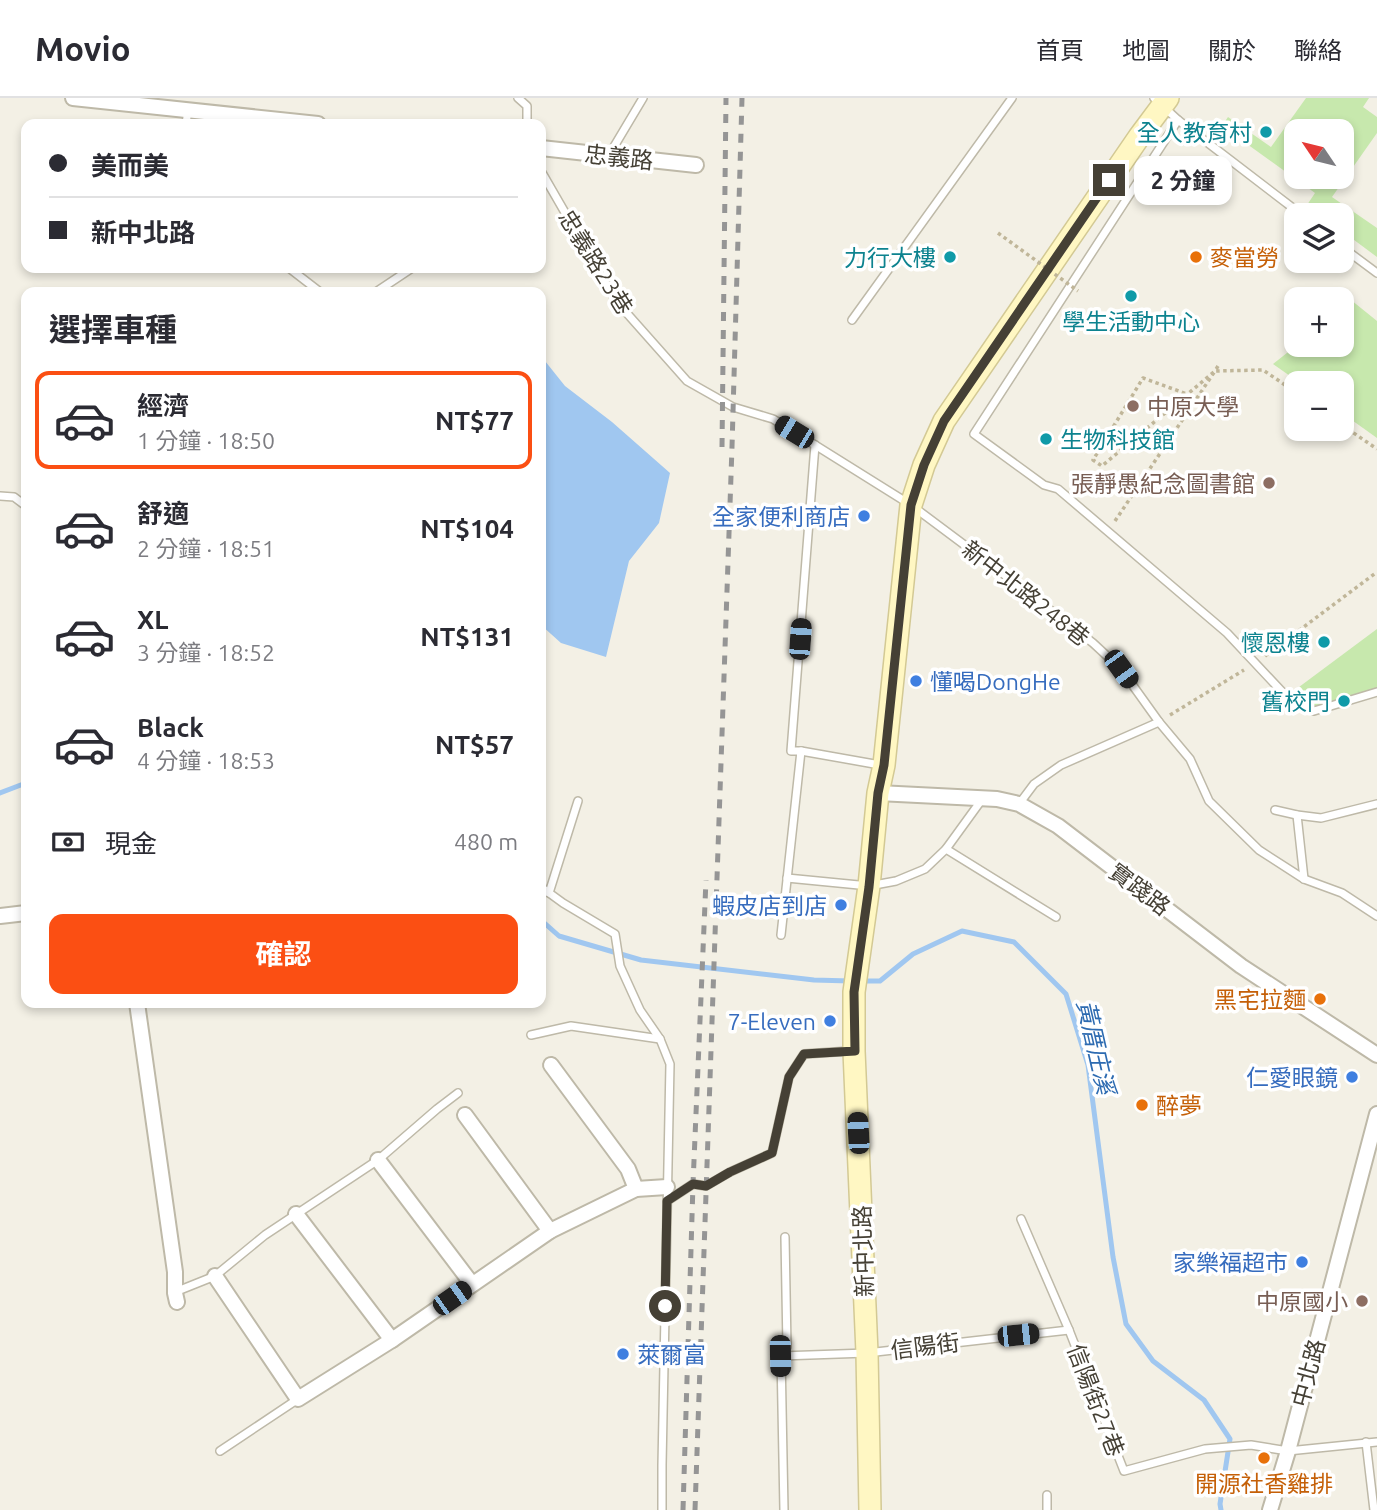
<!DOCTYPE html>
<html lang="zh-TW">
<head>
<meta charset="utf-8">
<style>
	:root { --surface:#fff; --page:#f2f2f3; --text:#2b2b33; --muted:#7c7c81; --line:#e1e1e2; --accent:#fb4f13 }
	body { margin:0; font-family:Ubuntu,"Noto Sans TC",sans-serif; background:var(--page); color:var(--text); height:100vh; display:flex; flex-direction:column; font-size:26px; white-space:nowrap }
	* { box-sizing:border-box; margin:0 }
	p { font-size:23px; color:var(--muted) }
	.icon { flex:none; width:38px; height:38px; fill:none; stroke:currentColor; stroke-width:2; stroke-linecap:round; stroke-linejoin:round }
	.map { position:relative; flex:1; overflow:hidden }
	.details { position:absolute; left:21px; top:189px; width:525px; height:721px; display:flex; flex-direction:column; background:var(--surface); border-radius:14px; box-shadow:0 4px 10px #0003 }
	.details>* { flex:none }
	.top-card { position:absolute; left:21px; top:21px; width:525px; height:154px; border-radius:14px; box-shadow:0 4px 10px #0003; display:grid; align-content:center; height:154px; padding:0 28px; background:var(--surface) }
	.needle { width:46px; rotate:305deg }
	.fabs { position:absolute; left:1284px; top:21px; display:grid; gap:14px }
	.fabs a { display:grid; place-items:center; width:70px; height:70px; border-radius:14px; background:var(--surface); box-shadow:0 4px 10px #0003; font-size:35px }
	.end { position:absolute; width:32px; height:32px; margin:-16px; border:9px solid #454035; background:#fff; box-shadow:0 0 0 4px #fff }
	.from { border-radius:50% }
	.bubble { position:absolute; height:49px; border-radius:14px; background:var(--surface); box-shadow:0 4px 10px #0003; font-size:23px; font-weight:700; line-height:49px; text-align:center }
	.car { position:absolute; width:21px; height:42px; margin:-21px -10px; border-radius:9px; box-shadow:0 0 5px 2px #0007; background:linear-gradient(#222 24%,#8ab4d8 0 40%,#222 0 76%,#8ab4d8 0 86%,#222 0) }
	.top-card b { display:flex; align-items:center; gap:24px; height:66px; font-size:26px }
	.top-card b+b { border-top:2px solid var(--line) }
	.top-card i { width:18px; height:18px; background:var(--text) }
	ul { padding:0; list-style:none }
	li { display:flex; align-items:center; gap:21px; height:98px; margin:0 14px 10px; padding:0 14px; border:4px solid transparent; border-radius:14px }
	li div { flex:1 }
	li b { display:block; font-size:26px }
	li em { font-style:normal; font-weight:700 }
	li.current { border-color:var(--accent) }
	li>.icon { width:63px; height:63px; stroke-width:1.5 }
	h2 { padding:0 28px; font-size:32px; line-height:84px }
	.pay { display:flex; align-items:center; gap:18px; height:77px; padding:0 28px; font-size:26px }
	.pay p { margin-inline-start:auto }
	.primary-button { display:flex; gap:14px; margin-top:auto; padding:14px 28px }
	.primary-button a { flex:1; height:80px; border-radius:14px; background:var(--accent); color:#fff; font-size:28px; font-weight:700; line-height:80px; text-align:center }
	header { display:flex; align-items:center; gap:42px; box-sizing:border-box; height:98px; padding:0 35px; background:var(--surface); border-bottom:2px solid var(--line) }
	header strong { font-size:33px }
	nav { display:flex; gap:38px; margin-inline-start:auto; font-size:24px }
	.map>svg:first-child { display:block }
	.green { fill:#c7e8ad; fill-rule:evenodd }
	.water { fill:#a0c7f0 }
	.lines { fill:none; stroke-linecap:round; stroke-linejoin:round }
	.stream { stroke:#a0c7f0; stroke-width:5 }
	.lane-casing { stroke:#beb9a8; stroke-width:10 }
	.street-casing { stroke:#beb9a8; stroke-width:18 }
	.secondary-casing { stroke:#d3c994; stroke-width:24 }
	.path { stroke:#c0b699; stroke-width:3.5; stroke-dasharray:3.5 3.5; stroke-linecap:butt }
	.lane { stroke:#fff; stroke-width:7 }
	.street { stroke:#fff; stroke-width:14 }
	.secondary { stroke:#fff7c3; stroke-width:21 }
	.rail { stroke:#959595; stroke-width:5; stroke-dasharray:9 9; stroke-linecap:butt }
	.path-bridge { stroke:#c0b699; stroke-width:3.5; stroke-dasharray:3.5 3.5; stroke-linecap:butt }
	.route { stroke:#454035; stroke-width:9 }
	.culture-dot { fill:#0f9aa8; stroke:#fff; stroke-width:2.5 }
	.food-dot { fill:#e8710a; stroke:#fff; stroke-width:2.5 }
	.education-dot { fill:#8d6e63; stroke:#fff; stroke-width:2.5 }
	.shop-dot { fill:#3f7fe0; stroke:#fff; stroke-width:2.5 }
	.labels { text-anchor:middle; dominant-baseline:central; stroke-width:7; stroke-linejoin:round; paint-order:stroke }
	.culture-label { font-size:23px; fill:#0d838f; stroke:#fff; text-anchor:end }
	.street-label { font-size:23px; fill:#454035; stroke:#fff }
	.food-label { font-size:23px; fill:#c56008; stroke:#fff; text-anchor:start }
	.education-label { font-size:23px; fill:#785e54; stroke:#fff; text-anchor:end }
	.shop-label { font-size:23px; fill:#366cbe; stroke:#fff; text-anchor:end }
	.water-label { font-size:24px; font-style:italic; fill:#2d6bb1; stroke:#fff }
</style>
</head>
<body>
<header>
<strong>Movio</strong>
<nav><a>首頁</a><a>地圖</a><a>關於</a><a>聯絡</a></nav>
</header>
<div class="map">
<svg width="1377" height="1412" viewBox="0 0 1377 1412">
	<rect width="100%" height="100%" fill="#f3f0e5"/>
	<!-- green -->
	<g class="green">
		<path d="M1306,0H1369L1363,9L1377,19V35L1332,99L1377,130V159L1342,133V117H1321L1307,107L1315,95L1222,28L1228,19L1271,49ZM1297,33H1342V79H1297Z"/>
		<path d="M1351,202L1377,223V340L1342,315V285H1300L1273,266L1297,247H1342V210Z"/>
		<path d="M1377,531V594L1314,613L1295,592Z"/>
	</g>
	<!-- water -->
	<path class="water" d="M541,258L565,288L612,324L670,375L659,425L629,463L606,559L561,545L541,527Z"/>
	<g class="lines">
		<!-- stream -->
		<g class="stream">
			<path d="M0,695L26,685"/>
			<path d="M541,822L559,838L641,862L814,882L850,883"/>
			<path d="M859,883H880L913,856L962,833L1014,844L1066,896L1088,967L1113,1159L1126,1226L1153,1263L1204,1302L1230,1341L1220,1406L1221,1412"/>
		</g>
		<!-- lane casing -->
		<g class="lane-casing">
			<g id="lane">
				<path d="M518,0L527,8V26"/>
				<path d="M1154,0L1178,22L1302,117"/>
				<path d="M1178,22L974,336L1044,387L1058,391L1227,535L1286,598L1314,613L1377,594"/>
				<path d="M186,26L188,12"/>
				<path d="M609,57L643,0"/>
				<path d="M541,73L616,203L687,283L733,309L773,321L815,347L911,407L1010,481L1093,545L1121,571L1159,624L1190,661L1209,703L1259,752L1304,781L1342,795L1377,818"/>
				<path d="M1342,149L1377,175"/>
				<path d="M289,170L320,194"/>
				<path d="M376,194L412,170"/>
				<path d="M852,222L1012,0"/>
				<path d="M0,398L14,399L26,408"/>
				<path d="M801,653L880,667"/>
				<path d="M1019,706L1034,686L1061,667L1159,624"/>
				<path d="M1275,712L1297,717L1321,720L1377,706"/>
				<path d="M1297,717L1304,781"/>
				<path d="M946,751L1056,819"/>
				<path d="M787,780L869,788L896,783L925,771L946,751L983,700"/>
				<path d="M541,789L563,805L615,836L620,868L640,912L660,941L670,966L662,1367V1412"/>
				<path d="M549,795L578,703"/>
				<path d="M781,837L801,653H791L815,347"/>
				<path d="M531,937L571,928L660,941"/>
				<path d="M667,1103L693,1086L706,1088L730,1074L772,1055L789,979L804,956L850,953"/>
				<path d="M1021,1121L1069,1232L1124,1373L1205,1351L1251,1347L1288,1353L1377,1344"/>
				<path d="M175,1194L215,1178L265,1137L378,1062L437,1011L458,995"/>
				<path d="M781,1258L867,1255L1069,1232"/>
				<path d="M1366,1344L1374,1412"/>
				<path d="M220,1353L298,1301"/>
				<path d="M1047,1397V1412"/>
				<path d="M784,1412L781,1258L787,1249L785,1139"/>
			</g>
		</g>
		<!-- street casing -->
		<g class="street-casing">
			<g id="street">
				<path d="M73,0L318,26"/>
				<path d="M541,50L696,67"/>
				<path d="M878,695L997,701L1019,706L1058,728L1241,868L1377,957"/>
				<path d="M0,818L26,815"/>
				<path d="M137,905L175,1174V1195L177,1204"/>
				<path d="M551,967L628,1071L636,1091"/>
				<path d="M465,1017L550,1133"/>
				<path d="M378,1062L472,1186"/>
				<path d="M296,1116L392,1242"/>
				<path d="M215,1178L298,1301L392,1242L550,1133L636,1091L667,1089"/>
				<path d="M1270,1412L1288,1353L1377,1016"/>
			</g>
		</g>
		<!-- secondary casing -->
		<g class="secondary-casing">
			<path id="secondary" d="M870,1412L867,1255L854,953V894L869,788L878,695L884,667L911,407L924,367L944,323L1139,39L1168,0"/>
		</g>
		<!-- path -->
		<g class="path">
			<path d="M1218,268L1215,273L1263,272L1297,295"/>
			<path d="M1342,327L1377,351"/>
			<path d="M1115,423L1215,273L1102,368L1093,362L1143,280L1187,296"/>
			<path d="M1265,558L1377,474"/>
			<path d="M1170,617L1244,572"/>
		</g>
		<!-- lane -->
		<use href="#lane" class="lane"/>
		<!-- street -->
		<use href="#street" class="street"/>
		<!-- secondary -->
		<use href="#secondary" class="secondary"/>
		<!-- rail -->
		<g class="rail">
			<path d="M722,349L726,0"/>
			<path d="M683,1412L693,1086L706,782"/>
			<path d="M695,1412L732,349L742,0"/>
		</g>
		<!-- path-bridge -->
		<path class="path-bridge" d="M998,135L1078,193"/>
	</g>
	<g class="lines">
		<!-- route -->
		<path class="route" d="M665,1208L667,1103L693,1086L706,1088L730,1074L772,1055L789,979L804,956L855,953L854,894L869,789L878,695L884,667L911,407L924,367L944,323L1109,82"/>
	</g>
	<!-- markers -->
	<g class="culture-dot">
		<circle cx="1266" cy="34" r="7"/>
		<circle cx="950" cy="159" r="7"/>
		<circle cx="1131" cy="198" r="7"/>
		<circle cx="1046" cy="341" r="7"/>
		<circle cx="1324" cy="544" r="7"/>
		<circle cx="1344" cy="603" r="7"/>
	</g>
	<g class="food-dot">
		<circle cx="1196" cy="159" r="7"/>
		<circle cx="1320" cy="901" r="7"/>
		<circle cx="1142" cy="1007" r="7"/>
		<circle cx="1264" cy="1360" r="7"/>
	</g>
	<g class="education-dot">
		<circle cx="1133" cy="308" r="7"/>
		<circle cx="1269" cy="385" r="7"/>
		<circle cx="1362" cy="1203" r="7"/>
	</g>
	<g class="shop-dot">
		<circle cx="864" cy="418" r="7"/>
		<circle cx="916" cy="583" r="7"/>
		<circle cx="841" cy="807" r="7"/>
		<circle cx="830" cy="923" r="7"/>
		<circle cx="1352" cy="979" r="7"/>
		<circle cx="1302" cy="1164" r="7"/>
		<circle cx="623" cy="1256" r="7"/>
	</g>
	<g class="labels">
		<!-- culture labels -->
		<g class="culture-label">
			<text x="1252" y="34">全人教育村</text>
			<text x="936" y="159">力行大樓</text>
			<text x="1131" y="223" text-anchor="middle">學生活動中心</text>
			<text x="1060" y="341" text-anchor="start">生物科技館</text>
			<text x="1310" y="544">懷恩樓</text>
			<text x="1330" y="603">舊校門</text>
		</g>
		<!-- street labels -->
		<g class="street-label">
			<text transform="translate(619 59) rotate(6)">忠義路</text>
			<text transform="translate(596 164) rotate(58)">忠義路23巷</text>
			<text transform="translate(1026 495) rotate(38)">新中北路248巷</text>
			<text transform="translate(1140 791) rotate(37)">實踐路</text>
			<text transform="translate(863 1153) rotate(-92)">新中北路</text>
			<text transform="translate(925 1248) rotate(-7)">信陽街</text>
			<text transform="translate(1308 1275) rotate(-75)">中北路</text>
			<text transform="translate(1096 1302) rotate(69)">信陽街27巷</text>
		</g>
		<!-- food labels -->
		<g class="food-label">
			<text x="1210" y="159">麥當勞</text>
			<text x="1306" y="901" text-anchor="end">黑宅拉麵</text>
			<text x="1156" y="1007">醉夢</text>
			<text x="1264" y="1385" text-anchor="middle">開源社香雞排</text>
		</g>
		<!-- education labels -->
		<g class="education-label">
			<text x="1147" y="308" text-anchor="start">中原大學</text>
			<text x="1255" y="385">張靜愚紀念圖書館</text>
			<text x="1348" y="1203">中原國小</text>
		</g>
		<!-- shop labels -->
		<g class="shop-label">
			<text x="850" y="418">全家便利商店</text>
			<text x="930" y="583" text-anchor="start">懂喝DongHe</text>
			<text x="827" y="807">蝦皮店到店</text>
			<text x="816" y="923">7-Eleven</text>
			<text x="1338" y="979">仁愛眼鏡</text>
			<text x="1288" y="1164">家樂福超市</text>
			<text x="637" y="1256" text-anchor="start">萊爾富</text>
		</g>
		<!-- water labels -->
		<g class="water-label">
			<text transform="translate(1096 949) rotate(77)">黃厝庄溪</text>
		</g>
	</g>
</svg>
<div class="fabs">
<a><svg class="needle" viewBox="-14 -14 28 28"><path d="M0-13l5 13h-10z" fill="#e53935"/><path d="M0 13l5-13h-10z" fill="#7c7c81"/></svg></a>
<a><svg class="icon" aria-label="layers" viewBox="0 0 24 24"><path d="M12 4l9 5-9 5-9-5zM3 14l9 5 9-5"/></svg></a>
<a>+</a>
<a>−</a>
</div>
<i class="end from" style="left:665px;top:1208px"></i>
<i class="end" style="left:1109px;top:82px"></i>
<div class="bubble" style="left:1134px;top:58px;width:98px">2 分鐘</div>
<i class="car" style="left:794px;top:334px;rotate:301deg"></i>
<i class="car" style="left:800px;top:541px;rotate:4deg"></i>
<i class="car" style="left:1121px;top:571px;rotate:144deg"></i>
<i class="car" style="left:858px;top:1035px;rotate:357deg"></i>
<i class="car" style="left:452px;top:1200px;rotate:55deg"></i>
<i class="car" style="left:1018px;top:1237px;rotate:84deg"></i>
<i class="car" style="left:780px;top:1258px;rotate:179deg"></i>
<div class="top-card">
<b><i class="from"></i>美而美</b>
<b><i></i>新中北路</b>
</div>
<section class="details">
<h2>選擇車種</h2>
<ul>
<li class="current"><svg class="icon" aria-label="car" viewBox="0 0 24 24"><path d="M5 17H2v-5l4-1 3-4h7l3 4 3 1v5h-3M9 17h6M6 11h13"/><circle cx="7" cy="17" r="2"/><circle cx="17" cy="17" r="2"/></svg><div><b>經濟</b><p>1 分鐘 · 18:50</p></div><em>NT$77</em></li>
<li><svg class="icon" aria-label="car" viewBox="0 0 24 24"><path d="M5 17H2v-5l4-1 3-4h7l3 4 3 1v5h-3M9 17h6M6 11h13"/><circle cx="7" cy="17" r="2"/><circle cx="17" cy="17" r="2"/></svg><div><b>舒適</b><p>2 分鐘 · 18:51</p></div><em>NT$104</em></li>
<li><svg class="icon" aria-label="car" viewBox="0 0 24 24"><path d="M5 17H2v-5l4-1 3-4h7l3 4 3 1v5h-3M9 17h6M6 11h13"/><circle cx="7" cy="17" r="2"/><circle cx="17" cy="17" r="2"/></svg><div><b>XL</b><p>3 分鐘 · 18:52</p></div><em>NT$131</em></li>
<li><svg class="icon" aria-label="car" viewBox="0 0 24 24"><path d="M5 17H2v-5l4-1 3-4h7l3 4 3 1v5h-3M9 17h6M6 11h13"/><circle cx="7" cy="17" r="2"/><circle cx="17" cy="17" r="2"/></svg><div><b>Black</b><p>4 分鐘 · 18:53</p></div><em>NT$57</em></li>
</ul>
<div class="pay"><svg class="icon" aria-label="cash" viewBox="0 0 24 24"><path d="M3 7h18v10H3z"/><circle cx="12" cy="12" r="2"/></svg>現金<p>480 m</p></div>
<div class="primary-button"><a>確認</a></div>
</section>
</div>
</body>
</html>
